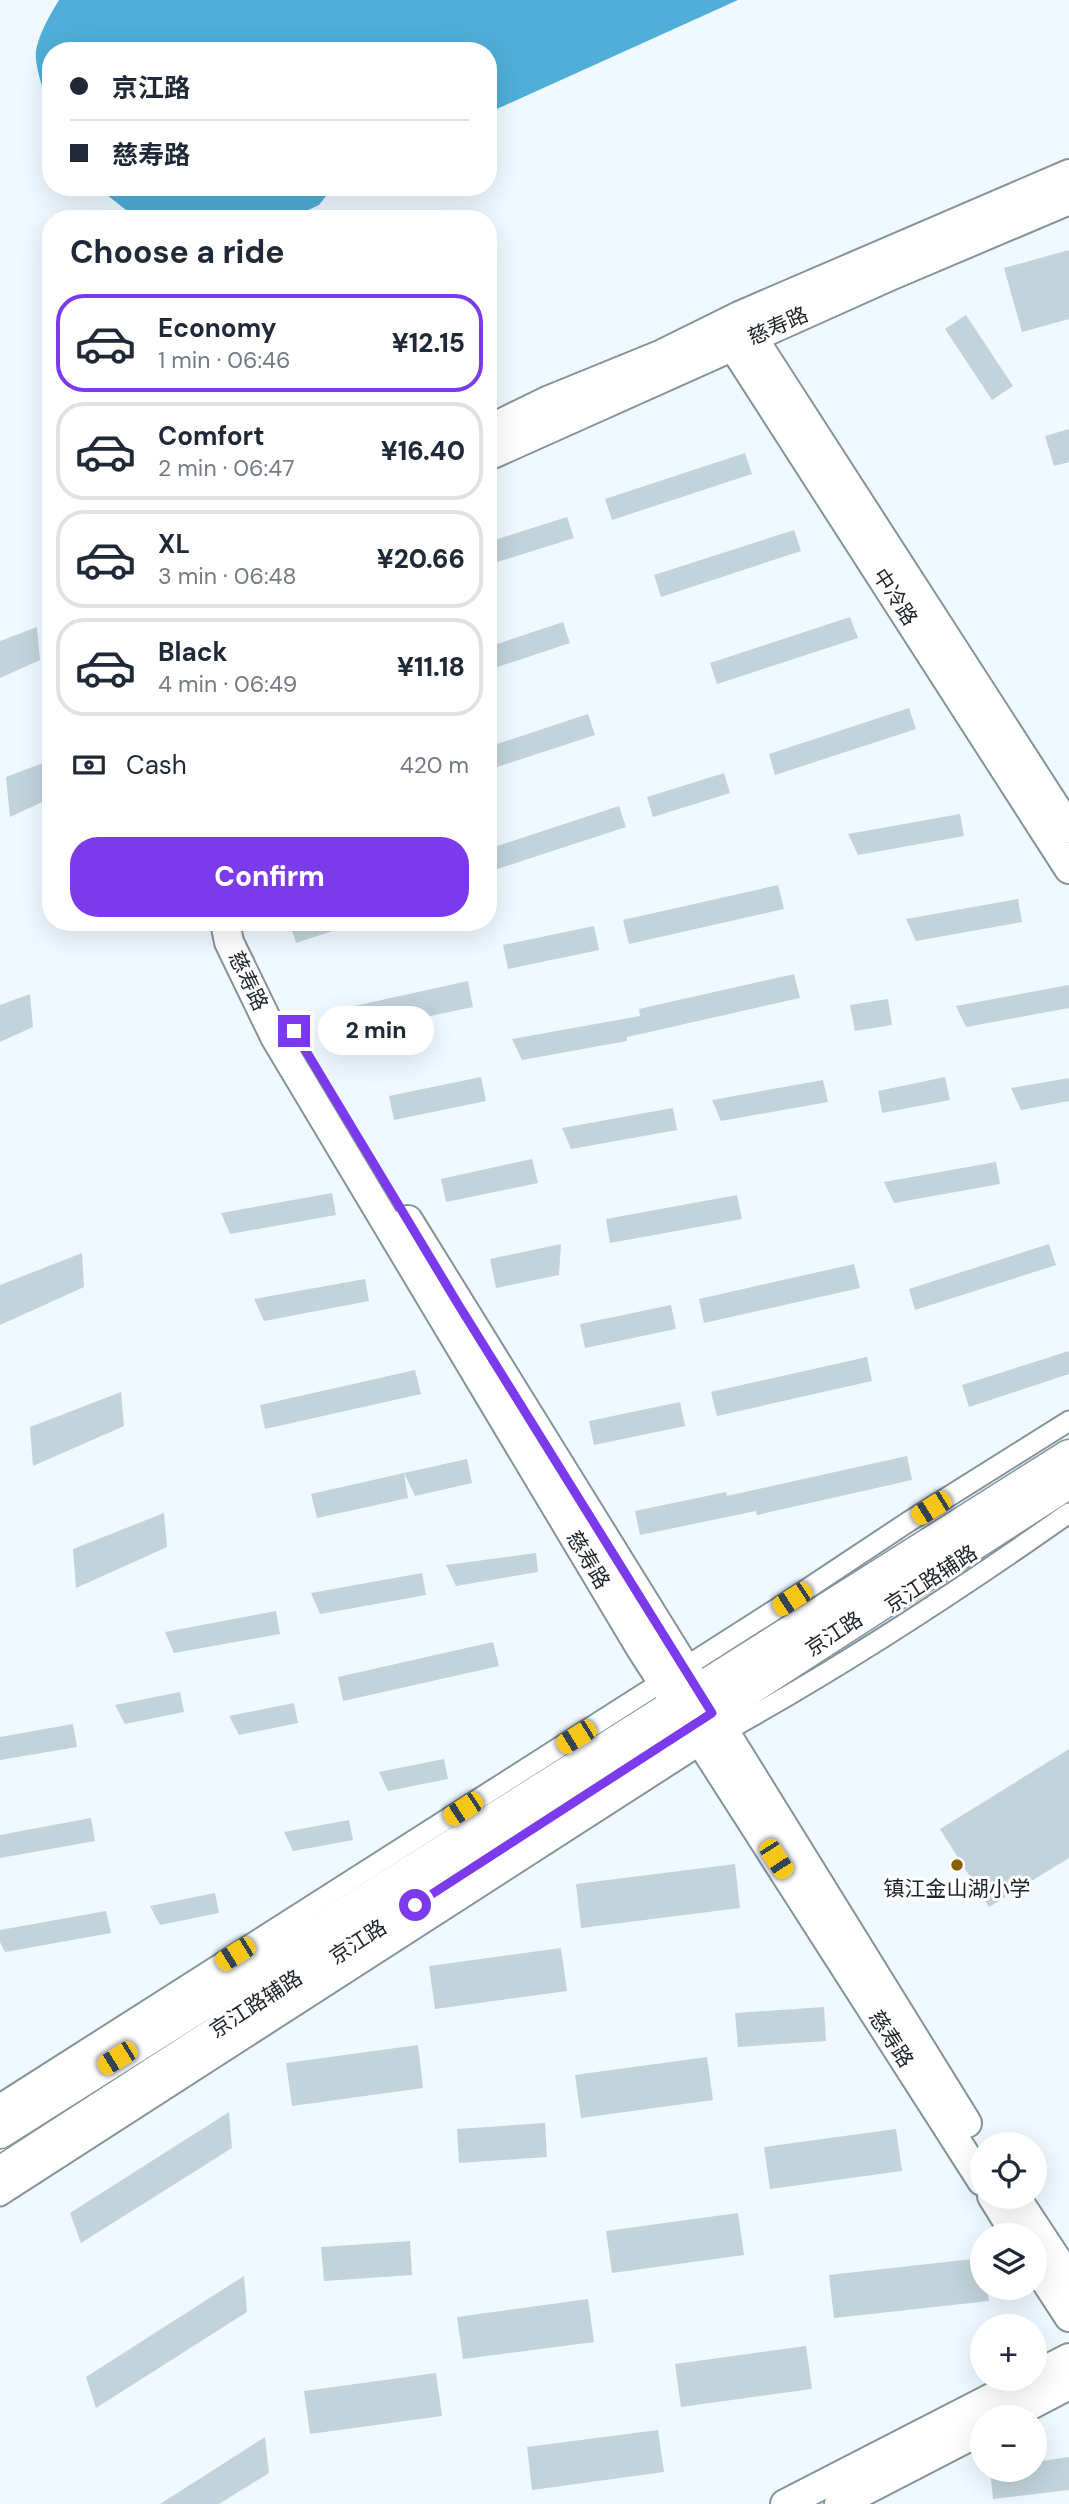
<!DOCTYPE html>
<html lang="en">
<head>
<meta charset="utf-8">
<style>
	:root { --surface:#fff; --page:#f6f6f7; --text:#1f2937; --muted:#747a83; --line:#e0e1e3; --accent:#7c3aed }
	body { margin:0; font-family:"DM Sans","Noto Sans SC",sans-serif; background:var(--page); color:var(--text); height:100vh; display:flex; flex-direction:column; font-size:26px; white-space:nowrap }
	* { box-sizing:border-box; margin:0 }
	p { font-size:23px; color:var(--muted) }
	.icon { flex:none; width:38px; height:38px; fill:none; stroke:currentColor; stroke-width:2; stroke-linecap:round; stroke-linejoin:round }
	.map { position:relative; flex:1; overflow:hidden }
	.details { position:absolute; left:42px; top:210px; width:455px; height:721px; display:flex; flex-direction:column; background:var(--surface); border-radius:28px; box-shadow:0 7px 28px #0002 }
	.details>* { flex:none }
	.top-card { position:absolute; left:42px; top:42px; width:455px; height:154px; border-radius:28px; box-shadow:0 7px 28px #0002; display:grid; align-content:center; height:154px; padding:0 28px; background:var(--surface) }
	.fabs { position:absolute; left:970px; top:2132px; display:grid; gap:14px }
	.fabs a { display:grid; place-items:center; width:77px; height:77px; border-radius:50%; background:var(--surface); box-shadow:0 7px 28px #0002; font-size:35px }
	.end { position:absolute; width:32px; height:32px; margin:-16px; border:9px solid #7c3aed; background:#fff; box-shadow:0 0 0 4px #fff }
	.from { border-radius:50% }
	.bubble { position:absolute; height:49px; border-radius:24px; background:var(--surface); box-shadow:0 7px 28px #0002; font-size:23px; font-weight:800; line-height:49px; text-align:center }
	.car { position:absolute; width:21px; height:42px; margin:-21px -10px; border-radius:9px; box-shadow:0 0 5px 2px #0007; background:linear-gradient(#f5c518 24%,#345 0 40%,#f5c518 0 76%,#345 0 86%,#f5c518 0) }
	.top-card b { display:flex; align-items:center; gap:24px; height:66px; font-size:26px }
	.top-card b+b { border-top:2px solid var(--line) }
	.top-card i { width:18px; height:18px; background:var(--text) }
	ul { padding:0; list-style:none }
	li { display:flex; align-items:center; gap:21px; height:98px; margin:0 14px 10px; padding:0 14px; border:4px solid var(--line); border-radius:28px }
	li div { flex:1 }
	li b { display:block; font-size:26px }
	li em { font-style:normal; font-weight:800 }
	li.on { border-color:var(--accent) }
	li>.icon { width:63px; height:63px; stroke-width:1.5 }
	h2 { padding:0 28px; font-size:32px; line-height:84px }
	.pay { display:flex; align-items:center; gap:18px; height:77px; padding:0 28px; font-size:26px }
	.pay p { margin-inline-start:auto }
	.button { display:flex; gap:14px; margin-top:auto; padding:14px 28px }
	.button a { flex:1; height:80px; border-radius:28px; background:var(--accent); color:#fff; font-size:28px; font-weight:800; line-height:80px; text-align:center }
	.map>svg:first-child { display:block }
	.water { fill:#50aed9 }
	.building { fill:#c2d3dc }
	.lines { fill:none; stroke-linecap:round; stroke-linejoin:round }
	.street-casing { stroke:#84949c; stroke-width:23 }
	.secondary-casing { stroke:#84949c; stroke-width:32 }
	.primary-casing { stroke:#84949c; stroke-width:35 }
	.street { stroke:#fff; stroke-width:19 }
	.secondary { stroke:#fff; stroke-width:28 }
	.primary { stroke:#fff; stroke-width:32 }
	.route { stroke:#7c3aed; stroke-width:9 }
	.poi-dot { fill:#896000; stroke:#fff; stroke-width:2.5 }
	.labels { text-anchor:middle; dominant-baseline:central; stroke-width:6; stroke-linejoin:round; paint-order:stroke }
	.street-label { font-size:21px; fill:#1e2428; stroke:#fff }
	.poi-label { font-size:21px; fill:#1e2428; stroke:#fff }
</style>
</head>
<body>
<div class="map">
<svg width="1069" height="2504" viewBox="0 0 1069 2504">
	<rect width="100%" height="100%" fill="#eff9ff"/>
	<!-- water -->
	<g class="water">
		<path d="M59,0H738L488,113V51H51V110C45,97 34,65 36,51C39,33 50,15 59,0Z"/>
		<path d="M97,187H333L319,205L289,219H146L126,210Z"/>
	</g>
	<!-- building -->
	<g class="building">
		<path d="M1069,250V319L1022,332L1004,268Z"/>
		<path d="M966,315L1013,386L992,400L945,329Z"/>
		<path d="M1069,429V462L1054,466L1045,436Z"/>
		<path d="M745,453L752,474L612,520L605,499Z"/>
		<path d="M567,517L574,538L488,565V542Z"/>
		<path d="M794,530L801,551L661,597L654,575Z"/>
		<path d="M850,617L858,638L717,684L710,663Z"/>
		<path d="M563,622L570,643L488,670V647Z"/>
		<path d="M37,627L40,660L0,678V641Z"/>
		<path d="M909,708L916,729L775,775L769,754Z"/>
		<path d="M588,714L595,735L488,770V747Z"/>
		<path d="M51,760V798L10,817L6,777Z"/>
		<path d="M724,773L730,793L653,817L647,797Z"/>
		<path d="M619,806L626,827L488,872V849Z"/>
		<path d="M960,814L964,836L858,855L848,834Z"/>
		<path d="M778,885L784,909L629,944L623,920Z"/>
		<path d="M1018,899L1022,922L916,941L906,919Z"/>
		<path d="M289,922H350L351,925L296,943Z"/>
		<path d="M594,926L599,950L508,969L503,945Z"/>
		<path d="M794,974L800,998L627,1037V1041L522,1060L512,1039L640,1016L639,1009Z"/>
		<path d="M468,981L473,1007L341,1035L336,1010Z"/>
		<path d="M1069,985V1008L966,1027L956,1006Z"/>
		<path d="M30,994L33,1027L0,1042V1005Z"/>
		<path d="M888,999L892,1025L855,1031L850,1005Z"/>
		<path d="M481,1077L486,1101L394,1120L389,1096Z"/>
		<path d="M945,1077L950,1100L882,1113L878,1091Z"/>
		<path d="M1069,1078V1101L1021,1110L1011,1088Z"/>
		<path d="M823,1080L828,1102L721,1121L712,1100Z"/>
		<path d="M673,1108L677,1130L571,1149L562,1128Z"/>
		<path d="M532,1159L538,1183L446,1202L441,1179Z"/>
		<path d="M996,1162L1000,1184L894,1203L884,1182Z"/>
		<path d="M332,1193L336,1215L230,1234L221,1213Z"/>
		<path d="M737,1195L742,1219L610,1243L606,1219Z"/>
		<path d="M561,1244L559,1275L496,1288L490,1259Z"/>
		<path d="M1049,1244L1056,1265L915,1310L909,1289Z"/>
		<path d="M82,1253L84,1287L0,1325V1285Z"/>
		<path d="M854,1264L860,1288L704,1323L699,1299Z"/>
		<path d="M365,1279L369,1301L264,1321L254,1299Z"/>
		<path d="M671,1305L676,1329L585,1348L580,1324Z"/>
		<path d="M1069,1351V1374L969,1407L962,1385Z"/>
		<path d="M867,1357L872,1381L717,1416L711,1392Z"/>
		<path d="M415,1370L421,1394L265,1429L260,1405Z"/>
		<path d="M121,1392L124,1426L33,1466L30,1427Z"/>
		<path d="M680,1402L685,1426L594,1445L589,1421Z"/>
		<path d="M907,1456L912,1480L757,1515L756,1511L640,1535L635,1511L726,1492L727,1496Z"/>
		<path d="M467,1459L472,1483L415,1496L404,1473Z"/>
		<path d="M404,1473L408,1498L317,1518L311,1494Z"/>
		<path d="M164,1513L167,1547L76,1588L73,1549Z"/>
		<path d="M536,1553L538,1572L456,1586L446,1565Z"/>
		<path d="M422,1573L426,1595L320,1614L311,1593Z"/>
		<path d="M276,1611L280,1634L174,1653L165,1632Z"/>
		<path d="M493,1642L499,1666L343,1701L338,1677Z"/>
		<path d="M180,1692L184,1712L125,1724L115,1705Z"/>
		<path d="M294,1703L298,1723L239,1735L229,1716Z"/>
		<path d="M73,1724L77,1747L0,1760V1737Z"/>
		<path d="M1069,1749V1858L989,1907L940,1829Z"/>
		<path d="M444,1759L448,1779L388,1791L379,1772Z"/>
		<path d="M91,1818L95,1841L0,1858V1835Z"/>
		<path d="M349,1820L353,1840L293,1851L284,1832Z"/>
		<path d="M735,1864L740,1908L581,1928L576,1884Z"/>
		<path d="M215,1893L219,1913L160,1925L150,1906Z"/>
		<path d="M106,1911L111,1933L5,1952L0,1942V1930Z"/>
		<path d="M561,1948L567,1991L435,2009L429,1966Z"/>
		<path d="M824,2007L826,2041L738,2047L735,2013Z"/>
		<path d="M418,2045L423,2088L292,2106L286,2063Z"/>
		<path d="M707,2057L713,2100L581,2118L575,2075Z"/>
		<path d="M229,2112L232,2148L81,2243L70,2213Z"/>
		<path d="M545,2123L547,2157L459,2163L457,2129Z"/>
		<path d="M896,2129L902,2171L770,2189L764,2147Z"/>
		<path d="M738,2213L744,2255L612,2273L606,2231Z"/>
		<path d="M410,2241L412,2275L324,2281L321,2247Z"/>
		<path d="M982,2258V2287H987L989,2301L834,2318L829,2275Z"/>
		<path d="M244,2276L247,2312L96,2408L86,2377Z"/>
		<path d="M588,2299L594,2342L463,2359L457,2317Z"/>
		<path d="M806,2346L812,2389L681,2407L675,2364Z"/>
		<path d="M436,2373L442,2416L310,2434L304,2391Z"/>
		<path d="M658,2430L664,2472L532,2490L527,2447Z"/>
		<path d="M265,2437L269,2473L219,2504H160Z"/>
		<path d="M1069,2457V2490L993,2499L990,2469H1034V2462Z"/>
	</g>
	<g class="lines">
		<!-- street casing -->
		<g class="street-casing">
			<g id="street">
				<path d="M0,2104L792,1599L908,1522L1069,1421"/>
				<path d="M0,2196L702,1744C830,1675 951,1596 1069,1513"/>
			</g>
		</g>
		<!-- secondary casing -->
		<g class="secondary-casing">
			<g id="secondary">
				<path d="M744,324L1069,828"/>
				<path d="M720,326L1069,869"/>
				<path d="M488,430L547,401L660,355L739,316L1069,174"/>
				<path d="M488,456L890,276L1069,200"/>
				<path d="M225,922L229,942L275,1037L640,1647L982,2181"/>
				<path d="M408,1220L967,2123"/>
				<path d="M992,2196L1016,2235"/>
				<path d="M1015,2196L1069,2278"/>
				<path d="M1034,2263L1069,2317"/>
				<path d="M1034,2376L1069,2358"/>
				<path d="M1008,2417L1069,2385"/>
				<path d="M785,2504L1030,2378"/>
				<path d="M839,2504L982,2430"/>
			</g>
		</g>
		<!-- primary casing -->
		<g class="primary-casing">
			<g id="primary">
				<path d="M0,2132L1069,1456"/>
				<path d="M0,2173L1069,1482"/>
			</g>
		</g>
		<!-- street -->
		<use href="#street" class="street"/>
		<!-- secondary -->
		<use href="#secondary" class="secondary"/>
		<!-- primary -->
		<use href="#primary" class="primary"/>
	</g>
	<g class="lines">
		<!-- route -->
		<path class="route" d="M294,1031L458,1304L712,1713L415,1905"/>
	</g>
	<!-- markers -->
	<circle class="poi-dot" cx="957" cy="1865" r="7"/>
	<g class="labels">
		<!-- street labels -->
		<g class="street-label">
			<text transform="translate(778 326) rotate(-24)">慈寿路</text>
			<text transform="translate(895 597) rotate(57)">中冷路</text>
			<text transform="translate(248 981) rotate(64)">慈寿路</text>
			<text transform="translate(588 1560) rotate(59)">慈寿路</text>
			<text transform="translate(931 1579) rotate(-33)">京江路辅路</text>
			<text transform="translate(834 1634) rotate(-33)">京江路</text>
			<text transform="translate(358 1942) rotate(-33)">京江路</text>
			<text transform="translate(256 2004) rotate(-33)">京江路辅路</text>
			<text transform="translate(891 2039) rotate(57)">慈寿路</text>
		</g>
		<!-- poi labels -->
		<g class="poi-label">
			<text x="957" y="1889">镇江金山湖小学</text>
		</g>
	</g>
</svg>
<div class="fabs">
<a><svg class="icon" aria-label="locate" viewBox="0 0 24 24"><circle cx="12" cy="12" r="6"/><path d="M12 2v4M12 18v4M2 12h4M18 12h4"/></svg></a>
<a><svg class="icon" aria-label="layers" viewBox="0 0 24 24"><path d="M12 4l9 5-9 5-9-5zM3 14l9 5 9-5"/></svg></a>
<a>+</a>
<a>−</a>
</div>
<i class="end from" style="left:415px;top:1905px"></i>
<i class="end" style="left:294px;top:1031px"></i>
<div class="bubble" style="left:318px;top:1006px;width:116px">2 min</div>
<i class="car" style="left:931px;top:1508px;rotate:238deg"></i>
<i class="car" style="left:792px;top:1599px;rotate:237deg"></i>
<i class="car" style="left:576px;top:1737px;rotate:238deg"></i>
<i class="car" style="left:463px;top:1809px;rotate:237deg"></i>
<i class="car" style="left:776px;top:1859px;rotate:147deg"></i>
<i class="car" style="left:235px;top:1954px;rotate:238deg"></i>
<i class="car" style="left:117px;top:2058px;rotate:238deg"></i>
<div class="top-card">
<b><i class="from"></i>京江路</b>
<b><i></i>慈寿路</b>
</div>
<section class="details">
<h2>Choose a ride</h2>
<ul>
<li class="on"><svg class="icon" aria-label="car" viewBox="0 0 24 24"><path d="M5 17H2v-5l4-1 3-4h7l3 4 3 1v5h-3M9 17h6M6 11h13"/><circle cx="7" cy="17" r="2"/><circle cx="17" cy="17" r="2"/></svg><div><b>Economy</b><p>1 min · 06:46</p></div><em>¥12.15</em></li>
<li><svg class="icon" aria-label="car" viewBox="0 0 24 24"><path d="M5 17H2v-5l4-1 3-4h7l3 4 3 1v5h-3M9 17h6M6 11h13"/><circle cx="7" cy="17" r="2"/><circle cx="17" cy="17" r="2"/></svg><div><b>Comfort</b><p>2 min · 06:47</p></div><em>¥16.40</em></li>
<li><svg class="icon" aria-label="car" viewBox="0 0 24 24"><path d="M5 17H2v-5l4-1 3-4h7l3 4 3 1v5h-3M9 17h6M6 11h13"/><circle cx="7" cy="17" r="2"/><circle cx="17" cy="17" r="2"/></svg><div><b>XL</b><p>3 min · 06:48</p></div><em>¥20.66</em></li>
<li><svg class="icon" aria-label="car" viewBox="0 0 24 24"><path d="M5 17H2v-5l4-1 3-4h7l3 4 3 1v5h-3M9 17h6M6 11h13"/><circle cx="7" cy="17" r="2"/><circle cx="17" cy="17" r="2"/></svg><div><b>Black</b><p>4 min · 06:49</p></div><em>¥11.18</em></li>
</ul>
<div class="pay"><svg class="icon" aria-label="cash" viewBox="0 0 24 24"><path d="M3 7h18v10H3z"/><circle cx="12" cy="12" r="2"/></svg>Cash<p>420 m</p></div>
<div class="button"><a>Confirm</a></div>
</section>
</div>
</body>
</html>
